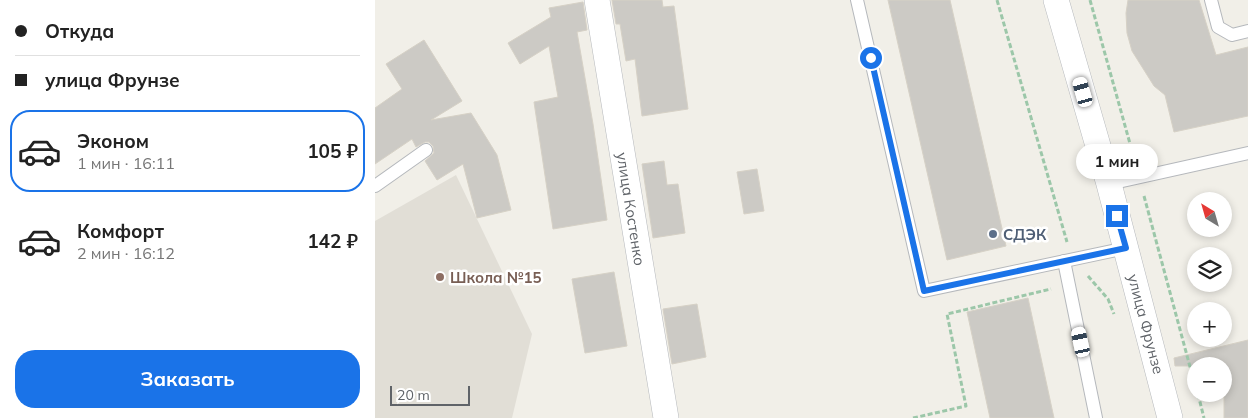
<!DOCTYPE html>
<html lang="ru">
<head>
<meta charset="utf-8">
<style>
	:root { --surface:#fff; --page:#f6f6f6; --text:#222; --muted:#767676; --line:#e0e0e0; --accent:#1a73e8 }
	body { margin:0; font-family:Mulish,sans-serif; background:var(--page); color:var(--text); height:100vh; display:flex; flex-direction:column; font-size:19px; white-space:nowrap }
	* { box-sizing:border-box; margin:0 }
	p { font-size:16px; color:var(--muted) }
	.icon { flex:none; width:28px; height:28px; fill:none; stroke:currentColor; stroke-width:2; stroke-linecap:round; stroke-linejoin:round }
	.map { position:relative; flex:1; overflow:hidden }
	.side { display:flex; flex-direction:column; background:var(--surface); width:375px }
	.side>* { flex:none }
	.guide { display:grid; align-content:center; height:110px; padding:0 15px; background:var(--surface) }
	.needle { width:32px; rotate:323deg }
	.buttons { position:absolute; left:812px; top:192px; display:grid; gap:10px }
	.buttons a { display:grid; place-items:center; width:45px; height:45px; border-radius:50%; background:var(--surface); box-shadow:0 2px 8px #0003; font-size:25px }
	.scale { position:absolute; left:15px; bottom:12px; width:80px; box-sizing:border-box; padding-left:5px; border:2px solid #5f6368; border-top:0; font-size:14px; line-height:18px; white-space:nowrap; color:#5f6368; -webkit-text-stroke:4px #fff; paint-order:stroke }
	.end { position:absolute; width:22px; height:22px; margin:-11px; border:6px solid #1a73e8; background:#fff; box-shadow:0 0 0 2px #fff }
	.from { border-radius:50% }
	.bubble { position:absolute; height:35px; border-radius:18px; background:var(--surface); box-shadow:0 2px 8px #0003; font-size:16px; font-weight:700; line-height:35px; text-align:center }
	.car { position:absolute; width:15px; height:30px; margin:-15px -8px; border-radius:6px; box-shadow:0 0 4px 1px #0007; background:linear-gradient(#fff 24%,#345 0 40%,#fff 0 76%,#345 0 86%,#fff 0) }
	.guide b { display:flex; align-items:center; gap:18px; height:48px; font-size:19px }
	.guide b+b { border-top:1px solid var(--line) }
	.guide i { width:12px; height:12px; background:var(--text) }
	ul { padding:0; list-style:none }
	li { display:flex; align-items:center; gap:15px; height:82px; margin:0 10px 8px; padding:0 5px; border:2px solid transparent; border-radius:20px }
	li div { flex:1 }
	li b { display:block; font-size:19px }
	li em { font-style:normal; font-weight:700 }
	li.selected { border-color:var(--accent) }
	li>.icon { width:45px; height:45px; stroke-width:1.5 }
	.cta { display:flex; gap:10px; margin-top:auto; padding:10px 15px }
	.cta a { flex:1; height:58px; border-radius:20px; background:var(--accent); color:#fff; font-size:20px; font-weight:700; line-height:58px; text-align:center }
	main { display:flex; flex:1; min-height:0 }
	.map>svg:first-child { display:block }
	.education { fill:#e1ded6 }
	.building { fill:#cccac5; stroke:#d6d1c6 }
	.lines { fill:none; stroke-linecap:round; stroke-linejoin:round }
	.lane-casing { stroke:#b5b8bc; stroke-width:14 }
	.street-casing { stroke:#b5b8bc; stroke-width:26 }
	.path { stroke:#9cc7a9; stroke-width:3; stroke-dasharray:5 2.5; stroke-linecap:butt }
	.lane { stroke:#fff; stroke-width:12 }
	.street { stroke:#fff; stroke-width:25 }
	.route { stroke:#1a73e8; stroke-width:6 }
	.service-dot { fill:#5c6f8a; stroke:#fff; stroke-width:2 }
	.education-dot { fill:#8d6e63; stroke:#fff; stroke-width:2 }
	.labels { text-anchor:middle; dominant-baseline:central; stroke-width:5; stroke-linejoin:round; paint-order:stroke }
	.street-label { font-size:15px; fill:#5f6368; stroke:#fff }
	.service-label { font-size:15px; font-weight:bold; fill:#4e5e75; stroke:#fff; text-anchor:start }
	.education-label { font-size:15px; font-weight:bold; fill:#785e54; stroke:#fff; text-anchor:start }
</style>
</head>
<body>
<main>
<section class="side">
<div class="guide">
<b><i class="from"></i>Откуда</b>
<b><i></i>улица Фрунзе</b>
</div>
<ul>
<li class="selected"><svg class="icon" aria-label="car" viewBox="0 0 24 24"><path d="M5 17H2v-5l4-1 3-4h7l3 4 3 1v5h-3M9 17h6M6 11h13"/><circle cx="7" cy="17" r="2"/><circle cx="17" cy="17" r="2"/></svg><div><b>Эконом</b><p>1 мин · 16:11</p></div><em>105 ₽</em></li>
<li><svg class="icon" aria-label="car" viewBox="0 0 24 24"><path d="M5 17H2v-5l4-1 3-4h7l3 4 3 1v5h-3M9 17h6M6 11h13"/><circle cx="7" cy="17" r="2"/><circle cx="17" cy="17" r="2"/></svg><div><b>Комфорт</b><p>2 мин · 16:12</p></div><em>142 ₽</em></li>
</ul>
<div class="cta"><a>Заказать</a></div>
</section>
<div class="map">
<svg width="873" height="418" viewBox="0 0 873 418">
	<rect width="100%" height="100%" fill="#f1efe8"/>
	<!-- education -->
	<path class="education" d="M81,175L157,334L137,418H0V221Z"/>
	<!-- building -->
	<g class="building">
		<path d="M237,0H287L288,7L299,6L313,109L267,116L260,59L251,61L245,24H241Z"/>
		<path d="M513,0H575L631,246L572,260Z"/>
		<path d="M753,0H824L841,55L873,47V116L799,132L790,95L779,86L757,51L752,33L751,13Z"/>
		<path d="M208,2L212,30L202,32L218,124L232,220L178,229L159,102L183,97L174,46L145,64L133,43L176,17L174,8Z"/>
		<path d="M49,40L87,101L56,120L96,113L122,155L136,210L102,218L88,164L62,180L50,161L59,153L58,146L54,142H50L41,147L37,139L0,164V108L27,89L11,64Z"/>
		<path d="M289,161L292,185L303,184L310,233L278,238L267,164Z"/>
		<path d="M382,169L389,211L369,214L362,172Z"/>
		<path d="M239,272L252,346L210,353L197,279Z"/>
		<path d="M653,298L679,418H615L592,312Z"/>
		<path d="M322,304L331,357L297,364L288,309Z"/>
		<path d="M873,340V418H849V366H800L799,358Z"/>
	</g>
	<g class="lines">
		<!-- lane casing -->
		<g class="lane-casing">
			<g id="lane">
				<path d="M482,0L549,291L751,248"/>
				<path d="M836,0L843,27L857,35L873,31"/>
				<path d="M734,184L873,153"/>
				<path d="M0,186L51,150"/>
				<path d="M689,261L721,418"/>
			</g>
		</g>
		<!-- street casing -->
		<g class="street-casing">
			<g id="street">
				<path d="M222,0L291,418"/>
				<path d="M681,0L734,184L795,418"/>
			</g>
		</g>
		<!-- path -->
		<g class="path">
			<path d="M622,0L692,242"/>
			<path d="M715,0L759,158"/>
			<path d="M769,196L821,389"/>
			<path d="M713,276L733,299L739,314"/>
			<path d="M823,394L829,418"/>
			<path d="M538,418L591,406L572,314L676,289"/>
		</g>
		<!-- lane -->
		<use href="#lane" class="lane"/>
		<!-- street -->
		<use href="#street" class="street"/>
	</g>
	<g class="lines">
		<!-- route -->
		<path class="route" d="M496,58L549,291L751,248L742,216"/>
	</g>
	<!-- markers -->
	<circle class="service-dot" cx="618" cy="234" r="5"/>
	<circle class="education-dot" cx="65" cy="277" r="5"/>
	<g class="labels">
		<!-- street labels -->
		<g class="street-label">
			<text transform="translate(256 209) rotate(81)">улица Костенко</text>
			<text transform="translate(771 324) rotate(75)">улица Фрунзе</text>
		</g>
		<!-- service labels -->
		<g class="service-label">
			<text x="628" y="234">СДЭК</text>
		</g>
		<!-- education labels -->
		<g class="education-label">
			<text x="75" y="277">Школа №15</text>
		</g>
	</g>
</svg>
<div class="buttons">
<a><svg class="needle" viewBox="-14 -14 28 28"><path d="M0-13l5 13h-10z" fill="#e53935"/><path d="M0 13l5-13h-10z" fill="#767676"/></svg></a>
<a><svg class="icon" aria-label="layers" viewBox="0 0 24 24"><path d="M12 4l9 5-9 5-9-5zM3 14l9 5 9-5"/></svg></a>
<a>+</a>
<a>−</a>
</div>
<div class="scale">20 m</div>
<i class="end from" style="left:496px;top:58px"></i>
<i class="end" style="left:742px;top:216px"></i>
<div class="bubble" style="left:701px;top:144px;width:82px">1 мин</div>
<i class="car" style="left:708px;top:92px;rotate:344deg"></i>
<i class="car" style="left:706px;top:342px;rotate:348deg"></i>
</div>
</main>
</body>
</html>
